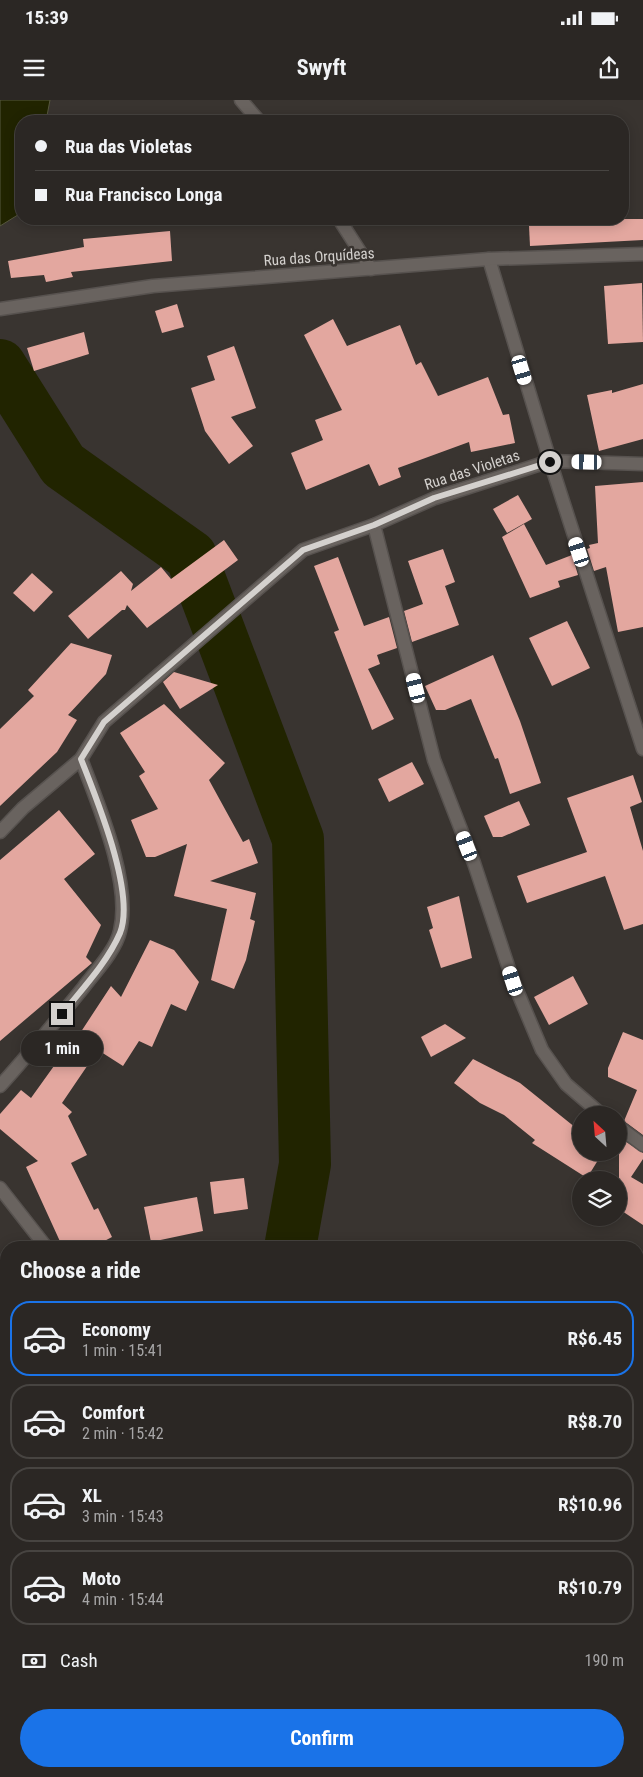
<!DOCTYPE html>
<html lang="en">
<head>
<meta charset="utf-8">
<style>
	:root { --surface:#2b2724; --page:#373331; --text:#f1f3f6; --muted:#a6a5a6; --line:#474441; --accent:#1a73e8 }
	body { margin:0; font-family:"Roboto Condensed",sans-serif; background:var(--page); color:var(--text); height:100vh; display:flex; flex-direction:column; font-size:19px; white-space:nowrap }
	* { box-sizing:border-box; margin:0 }
	p { font-size:16px; color:var(--muted) }
	.icon { flex:none; width:28px; height:28px; fill:none; stroke:currentColor; stroke-width:2; stroke-linecap:round; stroke-linejoin:round }
	.map { position:relative; flex:1; overflow:hidden }
	.sheet { position:absolute; left:0px; top:1141px; width:644px; height:536px; display:flex; flex-direction:column; background:var(--surface); border-radius:20px 20px 0 0; box-shadow:0 2px 12px #0003,0 0 0 1px var(--line) }
	.sheet>* { flex:none }
	.top-card { position:absolute; left:15px; top:15px; width:614px; height:110px; border-radius:20px; box-shadow:0 2px 12px #0003,0 0 0 1px var(--line); display:grid; align-content:center; height:110px; padding:0 20px; background:var(--surface) }
	.needle { width:32px; rotate:334deg }
	.buttons { position:absolute; left:572px; top:1006px; display:grid; gap:10px }
	.buttons a { display:grid; place-items:center; width:55px; height:55px; border-radius:50%; background:var(--surface); box-shadow:0 2px 12px #0003,0 0 0 1px var(--line); font-size:25px }
	.end { position:absolute; width:22px; height:22px; margin:-11px; border:6px solid #d4d1ce; background:#111; box-shadow:0 0 0 2px #111 }
	.from { border-radius:50% }
	.bubble { position:absolute; height:35px; border-radius:18px; background:var(--surface); box-shadow:0 2px 12px #0003,0 0 0 1px var(--line); font-size:16px; font-weight:700; line-height:35px; text-align:center }
	.car { position:absolute; width:15px; height:30px; margin:-15px -8px; border-radius:6px; box-shadow:0 0 4px 1px #0007; background:linear-gradient(#fff 24%,#345 0 40%,#fff 0 76%,#345 0 86%,#fff 0) }
	.top-card b { display:flex; align-items:center; gap:18px; height:48px; font-size:19px }
	.top-card b+b { border-top:1px solid var(--line) }
	.top-card i { width:12px; height:12px; background:var(--text) }
	ul { padding:0; list-style:none }
	li { display:flex; align-items:center; gap:15px; height:75px; margin:0 10px 8px; padding:0 10px; border:2px solid var(--line); border-radius:20px }
	li div { flex:1 }
	li b { display:block; font-size:19px }
	li em { font-style:normal; font-weight:700 }
	li.selected { border-color:var(--accent) }
	li>.icon { width:45px; height:45px; stroke-width:1.5 }
	h2 { padding:0 20px; font-size:22px; line-height:60px }
	.pay { display:flex; align-items:center; gap:12px; height:55px; padding:0 20px; font-size:19px }
	.pay p { margin-inline-start:auto }
	.primary-button { display:flex; gap:10px; margin-top:auto; padding:10px 20px }
	.primary-button a { flex:1; height:58px; border-radius:30px; background:var(--accent); color:#fff; font-size:20px; font-weight:700; line-height:58px; text-align:center }
	.status { display:flex; justify-content:space-between; align-items:center; height:35px; padding:0 25px; background:var(--surface); direction:ltr }
	.status svg { height:14px; fill:currentColor }
	header { display:flex; justify-content:space-between; align-items:center; height:65px; padding:0 20px; background:var(--surface); font-size:22px; font-weight:700 }
	.map>svg:first-child { display:block }
	.water { fill:#212400; stroke:#57583e }
	.lines { fill:none; stroke-linecap:round; stroke-linejoin:round }
	.river { stroke:#212400; stroke-width:52 }
	.building { fill:#e3a79f }
	.minor-casing { stroke:#57524f; stroke-width:15 }
	.minor { stroke:#69635f; stroke-width:12 }
	.route { stroke:#d4d1ce; stroke-width:6 }
	.labels { text-anchor:middle; dominant-baseline:central; stroke-width:5; stroke-linejoin:round; paint-order:stroke }
	.street-label { font-size:15px; fill:#d4d1ce; stroke:#393430 }
</style>
</head>
<body>
<div class="status"><b>15:39</b><svg viewBox="0 0 49 12"><path d="M0 12V9h3v3zM5 12V6h3v6zM10 12V3h3v9zM15 12V0h3v12zM26 1h20v11H26zM47 4h2v5h-2z"/></svg></div>
<header><svg class="icon" aria-label="menu" viewBox="0 0 24 24"><path d="M4 6h16M4 12h16M4 18h16"/></svg>Swyft<svg class="icon" aria-label="share" viewBox="0 0 24 24"><path d="M12 15V3M7 8l5-5 5 5M5 13v7h14v-7"/></svg></header>
<div class="map">
<svg width="643" height="1677" viewBox="0 0 643 1677">
	<rect width="100%" height="100%" fill="#393430"/>
	<!-- water -->
	<path class="water" d="M0,0H50L46,21H21V113L0,126Z"/>
	<g class="lines">
		<!-- river -->
		<path class="river" d="M0,265L63,365L191,456L298,739L305,1064L290,1148"/>
	</g>
	<!-- building -->
	<g class="building">
		<path d="M610,119H643V140L530,146L529,126Z"/>
		<path d="M170,131L172,161L71,172L73,177L46,182L44,175L11,178L8,161L84,147L83,139Z"/>
		<path d="M642,183L643,242L608,244L604,186Z"/>
		<path d="M177,204L184,227L162,233L155,211Z"/>
		<path d="M333,219L347,246L400,225L416,265L421,262L438,296L488,277L503,315L509,314L515,343L471,352L469,342L398,368L401,377L379,386L369,364L306,390L291,353L323,340L315,320L342,310L304,235Z"/>
		<path d="M84,232L89,254L34,271L27,248Z"/>
		<path d="M234,246L256,308L231,317L253,346L229,364L205,331L191,288L215,280L207,256Z"/>
		<path d="M643,284V339L599,351L587,295L612,290V293Z"/>
		<path d="M643,382V527L618,532L606,467L594,471L587,449L590,448L589,445L598,443L595,386Z"/>
		<path d="M518,395L532,419L507,433L493,409Z"/>
		<path d="M524,424L546,465L572,455L578,475L558,481L560,487L530,498L502,437Z"/>
		<path d="M224,440L238,460L147,528L127,505L125,510H122L88,539L68,516L121,471L133,484L131,491L161,467L171,479Z"/>
		<path d="M443,449L455,482L445,486L459,525L412,542L404,511L423,504L408,461Z"/>
		<path d="M338,457L364,526L389,517L397,548L377,555L380,564L368,569L394,619L372,630L334,532L339,530L314,466Z"/>
		<path d="M32,473L53,492L34,512L13,493Z"/>
		<path d="M567,521L590,568L552,586L529,538Z"/>
		<path d="M71,543L112,555L106,574L68,615L77,620L57,652L0,706V629L34,596L28,590Z"/>
		<path d="M493,555L520,621L541,683L510,694L498,658L495,659L471,599L445,610H436L425,586Z"/>
		<path d="M174,572L218,585L180,609L163,582Z"/>
		<path d="M164,604L225,663L209,680L243,742L249,739L258,763L210,781L256,793L250,819L255,821L246,860L234,889L211,880L227,809L174,796L187,744L155,757H146L131,720L158,709L139,676L145,672L120,633Z"/>
		<path d="M412,662L424,684L389,702L378,679Z"/>
		<path d="M633,675L642,702L630,707L643,751V824L624,830L605,776L527,803L517,776L587,752L567,698Z"/>
		<path d="M519,701L530,725L502,737H493L484,716Z"/>
		<path d="M59,710L95,754L64,779L101,825L86,857L92,863L0,941V760Z"/>
		<path d="M459,796L472,858L441,868L429,830L433,828L427,807Z"/>
		<path d="M150,840L174,850L199,882L186,911L171,904L152,947L139,941L123,966L98,950L62,1003L72,1012L68,1016L87,1055L71,1063L94,1110L98,1108L112,1137L91,1148H63L26,1067L38,1061L0,1029V1014L21,990L31,998L69,945L71,947L111,886L121,897Z"/>
		<path d="M573,876L588,904L549,925L534,897Z"/>
		<path d="M445,924L466,938L431,957L421,937Z"/>
		<path d="M623,932L643,940V1035L624,1021L637,990L608,977V968Z"/>
		<path d="M473,959L520,983L581,1032V1052H603L587,1078L532,1043L535,1040L504,1015L480,1003L454,983Z"/>
		<path d="M619,1037L643,1053V1059L631,1077L643,1084V1125L619,1109Z"/>
		<path d="M244,1078L248,1109L214,1114L210,1082Z"/>
		<path d="M197,1097L203,1131L151,1142L144,1107Z"/>
	</g>
	<g class="lines">
		<!-- minor casing -->
		<g class="minor-casing">
			<g id="minor">
				<path d="M241,0L259,21"/>
				<path d="M339,119L371,169"/>
				<path d="M489,159L550,361L643,649"/>
				<path d="M0,209L153,186L489,159L643,154"/>
				<path d="M374,425L434,660L474,763L513,881L542,950L566,984L602,1015"/>
				<path d="M0,732L23,708L81,659L104,622L303,450L374,425L435,398L550,361L643,364"/>
				<path d="M0,986C29,954 56,921 83,888C95,872 116,850 120,831C132,783 98,704 81,659"/>
				<path d="M619,1027L643,1045"/>
				<path d="M0,1088L47,1148"/>
				<path d="M638,1305L643,1308"/>
				<path d="M0,1369L6,1359"/>
				<path d="M638,1546L643,1549"/>
				<path d="M327,1671L332,1677"/>
				<path d="M110,1677L114,1671"/>
			</g>
		</g>
		<!-- minor -->
		<use href="#minor" class="minor"/>
	</g>
	<g class="lines">
		<!-- route -->
		<path class="route" d="M62,914C82,889 107,863 120,833C136,793 96,698 81,659L104,622L303,450L374,425L434,398L550,362"/>
	</g>
	<g class="labels">
		<!-- street labels -->
		<g class="street-label">
			<text transform="translate(319 157) rotate(-4)">Rua das Orquídeas</text>
			<text transform="translate(472 370) rotate(-18)">Rua das Violetas</text>
		</g>
	</g>
</svg>
<div class="buttons">
<a><svg class="needle" viewBox="-14 -14 28 28"><path d="M0-13l5 13h-10z" fill="#e53935"/><path d="M0 13l5-13h-10z" fill="#a6a5a6"/></svg></a>
<a><svg class="icon" aria-label="layers" viewBox="0 0 24 24"><path d="M12 4l9 5-9 5-9-5zM3 14l9 5 9-5"/></svg></a>
</div>
<i class="end from" style="left:550px;top:362px"></i>
<i class="end" style="left:62px;top:914px"></i>
<div class="bubble" style="left:21px;top:931px;width:82px">1 min</div>
<i class="car" style="left:522px;top:270px;rotate:163deg"></i>
<i class="car" style="left:587px;top:362px;rotate:271deg"></i>
<i class="car" style="left:579px;top:452px;rotate:342deg"></i>
<i class="car" style="left:416px;top:588px;rotate:346deg"></i>
<i class="car" style="left:467px;top:746px;rotate:339deg"></i>
<i class="car" style="left:513px;top:881px;rotate:342deg"></i>
<div class="top-card">
<b><i class="from"></i>Rua das Violetas</b>
<b><i></i>Rua Francisco Longa</b>
</div>
<section class="sheet">
<h2>Choose a ride</h2>
<ul>
<li class="selected"><svg class="icon" aria-label="car" viewBox="0 0 24 24"><path d="M5 17H2v-5l4-1 3-4h7l3 4 3 1v5h-3M9 17h6M6 11h13"/><circle cx="7" cy="17" r="2"/><circle cx="17" cy="17" r="2"/></svg><div><b>Economy</b><p>1 min · 15:41</p></div><em>R$6.45</em></li>
<li><svg class="icon" aria-label="car" viewBox="0 0 24 24"><path d="M5 17H2v-5l4-1 3-4h7l3 4 3 1v5h-3M9 17h6M6 11h13"/><circle cx="7" cy="17" r="2"/><circle cx="17" cy="17" r="2"/></svg><div><b>Comfort</b><p>2 min · 15:42</p></div><em>R$8.70</em></li>
<li><svg class="icon" aria-label="car" viewBox="0 0 24 24"><path d="M5 17H2v-5l4-1 3-4h7l3 4 3 1v5h-3M9 17h6M6 11h13"/><circle cx="7" cy="17" r="2"/><circle cx="17" cy="17" r="2"/></svg><div><b>XL</b><p>3 min · 15:43</p></div><em>R$10.96</em></li>
<li><svg class="icon" aria-label="car" viewBox="0 0 24 24"><path d="M5 17H2v-5l4-1 3-4h7l3 4 3 1v5h-3M9 17h6M6 11h13"/><circle cx="7" cy="17" r="2"/><circle cx="17" cy="17" r="2"/></svg><div><b>Moto</b><p>4 min · 15:44</p></div><em>R$10.79</em></li>
</ul>
<div class="pay"><svg class="icon" aria-label="cash" viewBox="0 0 24 24"><path d="M3 7h18v10H3z"/><circle cx="12" cy="12" r="2"/></svg>Cash<p>190 m</p></div>
<div class="primary-button"><a>Confirm</a></div>
</section>
</div>
</body>
</html>
